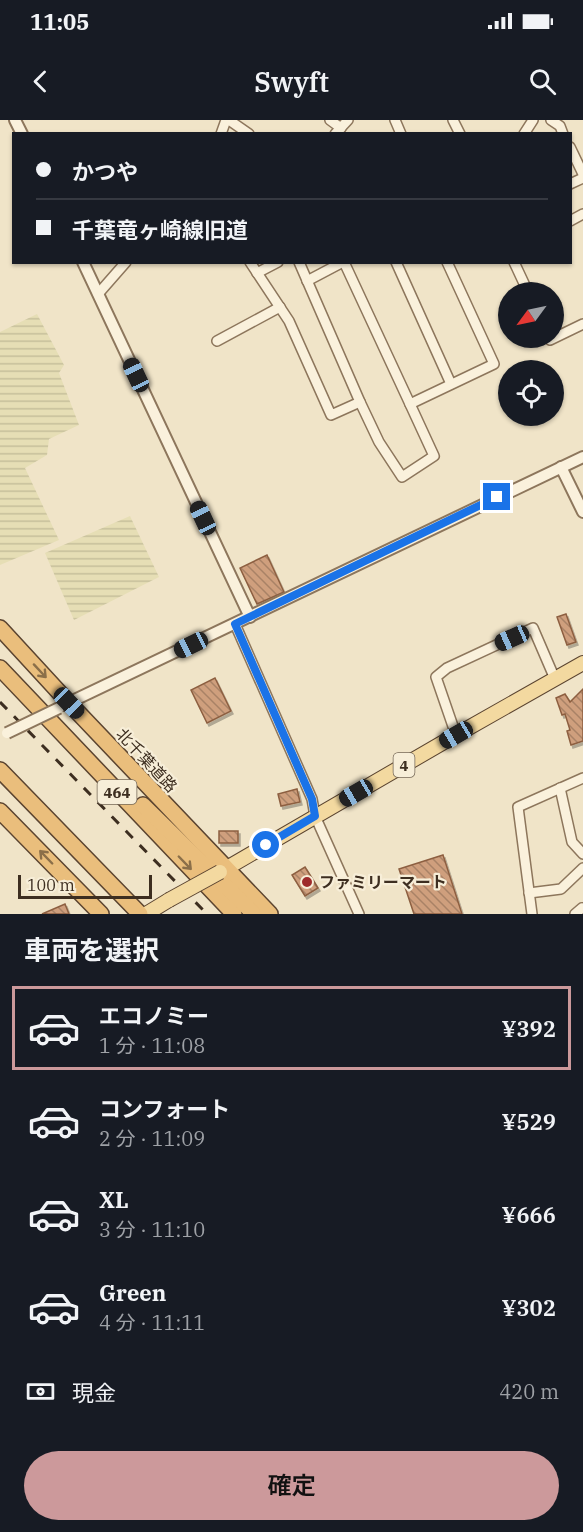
<!DOCTYPE html>
<html lang="ja">
<head>
<meta charset="utf-8">
<style>
	:root { --surface:#171b24; --page:#20242c; --text:#f1f3f6; --muted:#9ea1a6; --line:#363941; --accent:#cc999b }
	body { margin:0; font-family:"IBM Plex Serif","Noto Sans JP",serif; background:var(--page); color:var(--text); height:100vh; display:flex; flex-direction:column; font-size:22px; white-space:nowrap }
	* { box-sizing:border-box; margin:0 }
	p { font-size:20px; color:var(--muted) }
	.icon { flex:none; width:33px; height:33px; fill:none; stroke:currentColor; stroke-width:2; stroke-linecap:round; stroke-linejoin:round }
	.map { position:relative; height:794px; overflow:hidden }
	.panel { display:flex; flex-direction:column; background:var(--surface); flex:1 }
	.panel>* { flex:none }
	.banner { position:absolute; left:12px; top:12px; width:560px; height:132px; border-radius:0px; box-shadow:0 2px 4px #0004; display:grid; align-content:center; height:132px; padding:0 24px; background:var(--surface) }
	.needle { width:39px; rotate:237deg }
	.controls { position:absolute; left:498px; top:162px; display:grid; gap:12px }
	.controls a { display:grid; place-items:center; width:66px; height:66px; border-radius:50%; background:var(--surface); box-shadow:0 2px 4px #0004; font-size:30px }
	.scale { position:absolute; left:18px; bottom:15px; width:134px; box-sizing:border-box; padding-left:6px; border:3px solid #3d2e20; border-top:0; font-size:16px; line-height:21px; white-space:nowrap; color:#3d2e20; -webkit-text-stroke:4px #f7eed8; paint-order:stroke }
	.end { position:absolute; width:27px; height:27px; margin:-14px; border:8px solid #1a73e8; background:#fff; box-shadow:0 0 0 3px #fff }
	.from { border-radius:50% }
	.car { position:absolute; width:18px; height:36px; margin:-18px -9px; border-radius:8px; box-shadow:0 0 4px 2px #0007; background:linear-gradient(#222 24%,#8ab4d8 0 40%,#222 0 76%,#8ab4d8 0 86%,#222 0) }
	.banner b { display:flex; align-items:center; gap:21px; height:57px; font-size:22px }
	.banner b+b { border-top:2px solid var(--line) }
	.banner i { width:15px; height:15px; background:var(--text) }
	ul { padding:0; list-style:none }
	li { display:flex; align-items:center; gap:18px; height:84px; margin:0 12px 9px; padding:0 12px; border:3px solid transparent; border-radius:0px }
	li div { flex:1 }
	li b { display:block; font-size:22px }
	li em { font-style:normal; font-weight:600 }
	li.current { border-color:var(--accent) }
	li>.icon { width:54px; height:54px; stroke-width:1.5 }
	h2 { padding:0 24px; font-size:27px; line-height:72px }
	.pay { display:flex; align-items:center; gap:15px; height:66px; padding:0 24px; font-size:22px }
	.pay p { margin-inline-start:auto }
	.cta { display:flex; gap:12px; margin-top:auto; padding:12px 24px }
	.cta a { flex:1; height:69px; border-radius:36px; background:var(--accent); color:#111; font-size:24px; font-weight:600; line-height:69px; text-align:center }
	.status { display:flex; justify-content:space-between; align-items:center; height:42px; padding:0 30px; background:var(--surface); direction:ltr }
	.status svg { height:16px; fill:currentColor }
	header { display:flex; justify-content:space-between; align-items:center; height:78px; padding:0 24px; background:var(--surface); font-size:27px; font-weight:600 }
	.map>svg:first-child { display:block }
	.farmland { fill:url(#farmland-rules) }
	.building { fill:url(#building-back-hatch); stroke:#8d5f41; stroke-width:1.5; filter:url(#shadow) }
	.lines { fill:none; stroke-linecap:round; stroke-linejoin:round }
	.minor-casing { stroke:#8d765c; stroke-width:12 }
	.tertiary-casing { stroke:#8d765c; stroke-width:14 }
	.primary-casing { stroke:#5b4430; stroke-width:16 }
	.trunk-casing { stroke:#5b4430; stroke-width:18 }
	.minor { stroke:#faf1dc; stroke-width:9 }
	.tertiary { stroke:#faf1dc; stroke-width:10 }
	.primary { stroke:#f3d9a0; stroke-width:14 }
	.trunk { stroke:#eabe7c; stroke-width:15 }
	.rail { stroke:#3d2e20; stroke-width:3; stroke-dasharray:10 10; stroke-linecap:butt }
	.tertiary-bridge-casing { stroke:#8d765c; stroke-width:14; stroke-linecap:butt }
	.primary-bridge-casing { stroke:#5b4430; stroke-width:16; stroke-linecap:butt }
	.tertiary-bridge { stroke:#faf1dc; stroke-width:10 }
	.primary-bridge { stroke:#f3d9a0; stroke-width:14 }
	.oneway { stroke:#8b6f49 }
	.route { stroke:#1a73e8; stroke-width:8 }
	.poi-dot { fill:#9e2a2b; stroke:#f7eed8; stroke-width:2 }
	.labels { text-anchor:middle; dominant-baseline:central; stroke-width:4.5; stroke-linejoin:round; paint-order:stroke }
	.shield { fill:#f7eed8; stroke:#756857; stroke-width:1.5 }
	.shield-label { font-size:15px; font-weight:bold; fill:#3d2e20 }
	.street-label { font-size:16px; fill:#3d2e20; stroke:#f7eed8 }
	.poi-label { font-size:16px; font-weight:bold; fill:#3d2e20; stroke:#f7eed8; text-anchor:start }
</style>
</head>
<body>
<div class="status"><b>11:05</b><svg viewBox="0 0 49 12"><path d="M0 12V9h3v3zM5 12V6h3v6zM10 12V3h3v9zM15 12V0h3v12zM26 1h20v11H26zM47 4h2v5h-2z"/></svg></div>
<header><svg class="icon" aria-label="back" viewBox="0 0 24 24"><path d="M15 5l-7 7 7 7"/></svg>Swyft<svg class="icon" aria-label="search" viewBox="0 0 24 24"><circle cx="10" cy="10" r="6"/><path d="M15 15l6 6"/></svg></header>
<div class="map">
<svg width="583" height="794" viewBox="0 0 583 794">
	<defs>
		<pattern id="farmland-rules" width="6" height="5" patternUnits="userSpaceOnUse" patternTransform="scale(1.5)"><rect width="6" height="5" fill="#e6deb5"/><path d="M0 2.5h6" fill="none" stroke="#c6bf9b"/></pattern>
		<pattern id="building-back-hatch" width="6" height="6" patternUnits="userSpaceOnUse" patternTransform="scale(1.5)"><rect width="6" height="6" fill="#cf9f7d"/><path d="M-1 5l2 2M0 0l6 6M5-1l2 2" fill="none" stroke="#a98266"/></pattern>
		<filter id="shadow"><feDropShadow dx="2" dy="3" stdDeviation="0" flood-color="#0004"/></filter>
	</defs>
	<rect width="100%" height="100%" fill="#f0e4c8"/>
	<!-- farmland -->
	<g class="farmland">
		<path d="M37,194L64,245L59,253L79,305L49,319L47,335L25,348L59,420L0,445V212Z"/>
		<path d="M130,396L159,457L74,500L45,433Z"/>
	</g>
	<!-- building -->
	<g class="building">
		<path d="M267,435L284,472L257,484L240,448Z"/>
		<path d="M566,494L576,522L567,525L557,497Z"/>
		<path d="M215,558L231,591L207,603L191,570Z"/>
		<path d="M583,569V621L571,625L567,611L570,610L565,594L562,595L556,578L565,574L570,582Z"/>
		<path d="M297,669L300,682L281,686L278,674Z"/>
		<rect x="219" y="711" width="19" height="12"/>
		<path d="M443,735L462,794H414L399,749Z"/>
		<path d="M305,747L318,768L305,776L292,755Z"/>
		<path d="M65,784L69,794H42Z"/>
	</g>
	<g class="lines">
		<!-- minor casing -->
		<g class="minor-casing">
			<g id="minor">
				<path d="M229,0L249,14"/>
				<path d="M330,0L341,8"/>
				<path d="M395,0L401,14"/>
				<path d="M453,0L460,14"/>
				<path d="M551,0L560,6L563,14"/>
				<path d="M221,14L226,0"/>
				<path d="M335,14L348,0"/>
				<path d="M524,14L533,0"/>
				<path d="M570,27L583,54"/>
				<path d="M570,64L583,58"/>
				<path d="M570,101L583,94"/>
				<path d="M250,142L289,201L331,295L360,282L299,142"/>
				<path d="M344,142L410,284L494,244L447,142"/>
				<path d="M396,142L451,264"/>
				<path d="M514,142L528,172"/>
				<path d="M257,153L278,142"/>
				<path d="M307,161L343,142"/>
				<path d="M98,174L126,142"/>
				<path d="M549,218L550,220L583,204"/>
				<path d="M217,221L280,187"/>
				<path d="M360,282L379,322L402,357L434,336L410,284"/>
				<path d="M235,504L312,679L315,696L359,794"/>
				<path d="M456,615L436,557L447,548L533,508L555,559"/>
				<path d="M560,668L572,722L583,734"/>
				<path d="M529,773L561,769L583,748"/>
				<path d="M532,794L518,687L583,658"/>
				<path d="M575,794L582,788L583,789"/>
			</g>
		</g>
		<!-- tertiary casing -->
		<g class="tertiary-casing">
			<g id="tertiary">
				<path d="M15,0L22,14"/>
				<path d="M83,142L250,497"/>
				<path d="M561,347L583,392"/>
				<path d="M64,585L583,337"/>
			</g>
		</g>
		<!-- primary casing -->
		<g class="primary-casing">
			<g id="primary">
				<path d="M220,752L456,615L583,543"/>
				<path d="M146,794L169,780"/>
			</g>
		</g>
		<!-- trunk casing -->
		<g class="trunk-casing">
			<g id="trunk">
				<path d="M0,508L69,583L270,794"/>
				<path d="M0,548L234,794"/>
				<path d="M0,650L140,794"/>
				<path d="M143,685L254,794"/>
				<path d="M0,691L101,794"/>
			</g>
		</g>
		<!-- minor -->
		<use href="#minor" class="minor"/>
		<!-- tertiary -->
		<use href="#tertiary" class="tertiary"/>
		<!-- primary -->
		<use href="#primary" class="primary"/>
		<!-- trunk -->
		<use href="#trunk" class="trunk"/>
		<!-- rail -->
		<path class="rail" d="M0,582L207,794"/>
		<!-- tertiary-bridge casing -->
		<g class="tertiary-bridge-casing">
			<path id="tertiary-bridge" d="M7,613L59,588"/>
		</g>
		<!-- primary-bridge casing -->
		<g class="primary-bridge-casing">
			<path id="primary-bridge" d="M169,780L220,752"/>
		</g>
		<!-- tertiary-bridge -->
		<use href="#tertiary-bridge" class="tertiary-bridge"/>
		<!-- primary-bridge -->
		<use href="#primary-bridge" class="primary-bridge"/>
	</g>
	<!-- one-way arrows -->
	<defs><path id="oneway-shaft" d="M-6 0H5M1.5-3L5.5 0L1.5 3" fill="none" stroke-width="1.6" stroke-linecap="round" stroke-linejoin="round" transform="scale(1.5)"/></defs>
	<g class="oneway">
		<use href="#oneway-shaft" transform="translate(40 551) rotate(47)"/>
		<use href="#oneway-shaft" transform="translate(46 737) rotate(-134)"/>
		<use href="#oneway-shaft" transform="translate(185 743) rotate(46)"/>
	</g>
	<g class="lines">
		<!-- route -->
		<path class="route" d="M266,725L315,696L312,679L235,504L497,377"/>
	</g>
	<!-- markers -->
	<circle class="poi-dot" cx="307" cy="762" r="6"/>
	<g class="labels">
		<!-- shield labels -->
		<g class="shield">
			<rect x="393.5" y="633" width="21" height="24" rx="4.5"/>
			<rect x="97.5" y="660" width="39" height="24" rx="4.5"/>
		</g>
		<g class="shield-label">
			<text x="404" y="645">4</text>
			<text x="117" y="672">464</text>
		</g>
		<!-- street labels -->
		<g class="street-label">
			<text transform="translate(147 640) rotate(47)">北千葉道路</text>
		</g>
		<!-- poi labels -->
		<g class="poi-label">
			<text x="319" y="762">ファミリーマート</text>
		</g>
	</g>
</svg>
<div class="controls">
<a><svg class="needle" viewBox="-14 -14 28 28"><path d="M0-13l5 13h-10z" fill="#e53935"/><path d="M0 13l5-13h-10z" fill="#9ea1a6"/></svg></a>
<a><svg class="icon" aria-label="locate" viewBox="0 0 24 24"><circle cx="12" cy="12" r="6"/><path d="M12 2v4M12 18v4M2 12h4M18 12h4"/></svg></a>
</div>
<div class="scale">100 m</div>
<i class="end from" style="left:266px;top:725px"></i>
<i class="end" style="left:497px;top:377px"></i>
<i class="car" style="left:136px;top:255px;rotate:335deg"></i>
<i class="car" style="left:203px;top:398px;rotate:335deg"></i>
<i class="car" style="left:512px;top:518px;rotate:246deg"></i>
<i class="car" style="left:191px;top:525px;rotate:244deg"></i>
<i class="car" style="left:69px;top:583px;rotate:136deg"></i>
<i class="car" style="left:456px;top:615px;rotate:240deg"></i>
<i class="car" style="left:356px;top:673px;rotate:240deg"></i>
<div class="banner">
<b><i class="from"></i>かつや</b>
<b><i></i>千葉竜ヶ崎線旧道</b>
</div>
</div>
<section class="panel">
<h2>車両を選択</h2>
<ul>
<li class="current"><svg class="icon" aria-label="car" viewBox="0 0 24 24"><path d="M5 17H2v-5l4-1 3-4h7l3 4 3 1v5h-3M9 17h6M6 11h13"/><circle cx="7" cy="17" r="2"/><circle cx="17" cy="17" r="2"/></svg><div><b>エコノミー</b><p>1 分 · 11:08</p></div><em>¥392</em></li>
<li><svg class="icon" aria-label="car" viewBox="0 0 24 24"><path d="M5 17H2v-5l4-1 3-4h7l3 4 3 1v5h-3M9 17h6M6 11h13"/><circle cx="7" cy="17" r="2"/><circle cx="17" cy="17" r="2"/></svg><div><b>コンフォート</b><p>2 分 · 11:09</p></div><em>¥529</em></li>
<li><svg class="icon" aria-label="car" viewBox="0 0 24 24"><path d="M5 17H2v-5l4-1 3-4h7l3 4 3 1v5h-3M9 17h6M6 11h13"/><circle cx="7" cy="17" r="2"/><circle cx="17" cy="17" r="2"/></svg><div><b>XL</b><p>3 分 · 11:10</p></div><em>¥666</em></li>
<li><svg class="icon" aria-label="car" viewBox="0 0 24 24"><path d="M5 17H2v-5l4-1 3-4h7l3 4 3 1v5h-3M9 17h6M6 11h13"/><circle cx="7" cy="17" r="2"/><circle cx="17" cy="17" r="2"/></svg><div><b>Green</b><p>4 分 · 11:11</p></div><em>¥302</em></li>
</ul>
<div class="pay"><svg class="icon" aria-label="cash" viewBox="0 0 24 24"><path d="M3 7h18v10H3z"/><circle cx="12" cy="12" r="2"/></svg>現金<p>420 m</p></div>
<div class="cta"><a>確定</a></div>
</section>
</body>
</html>
